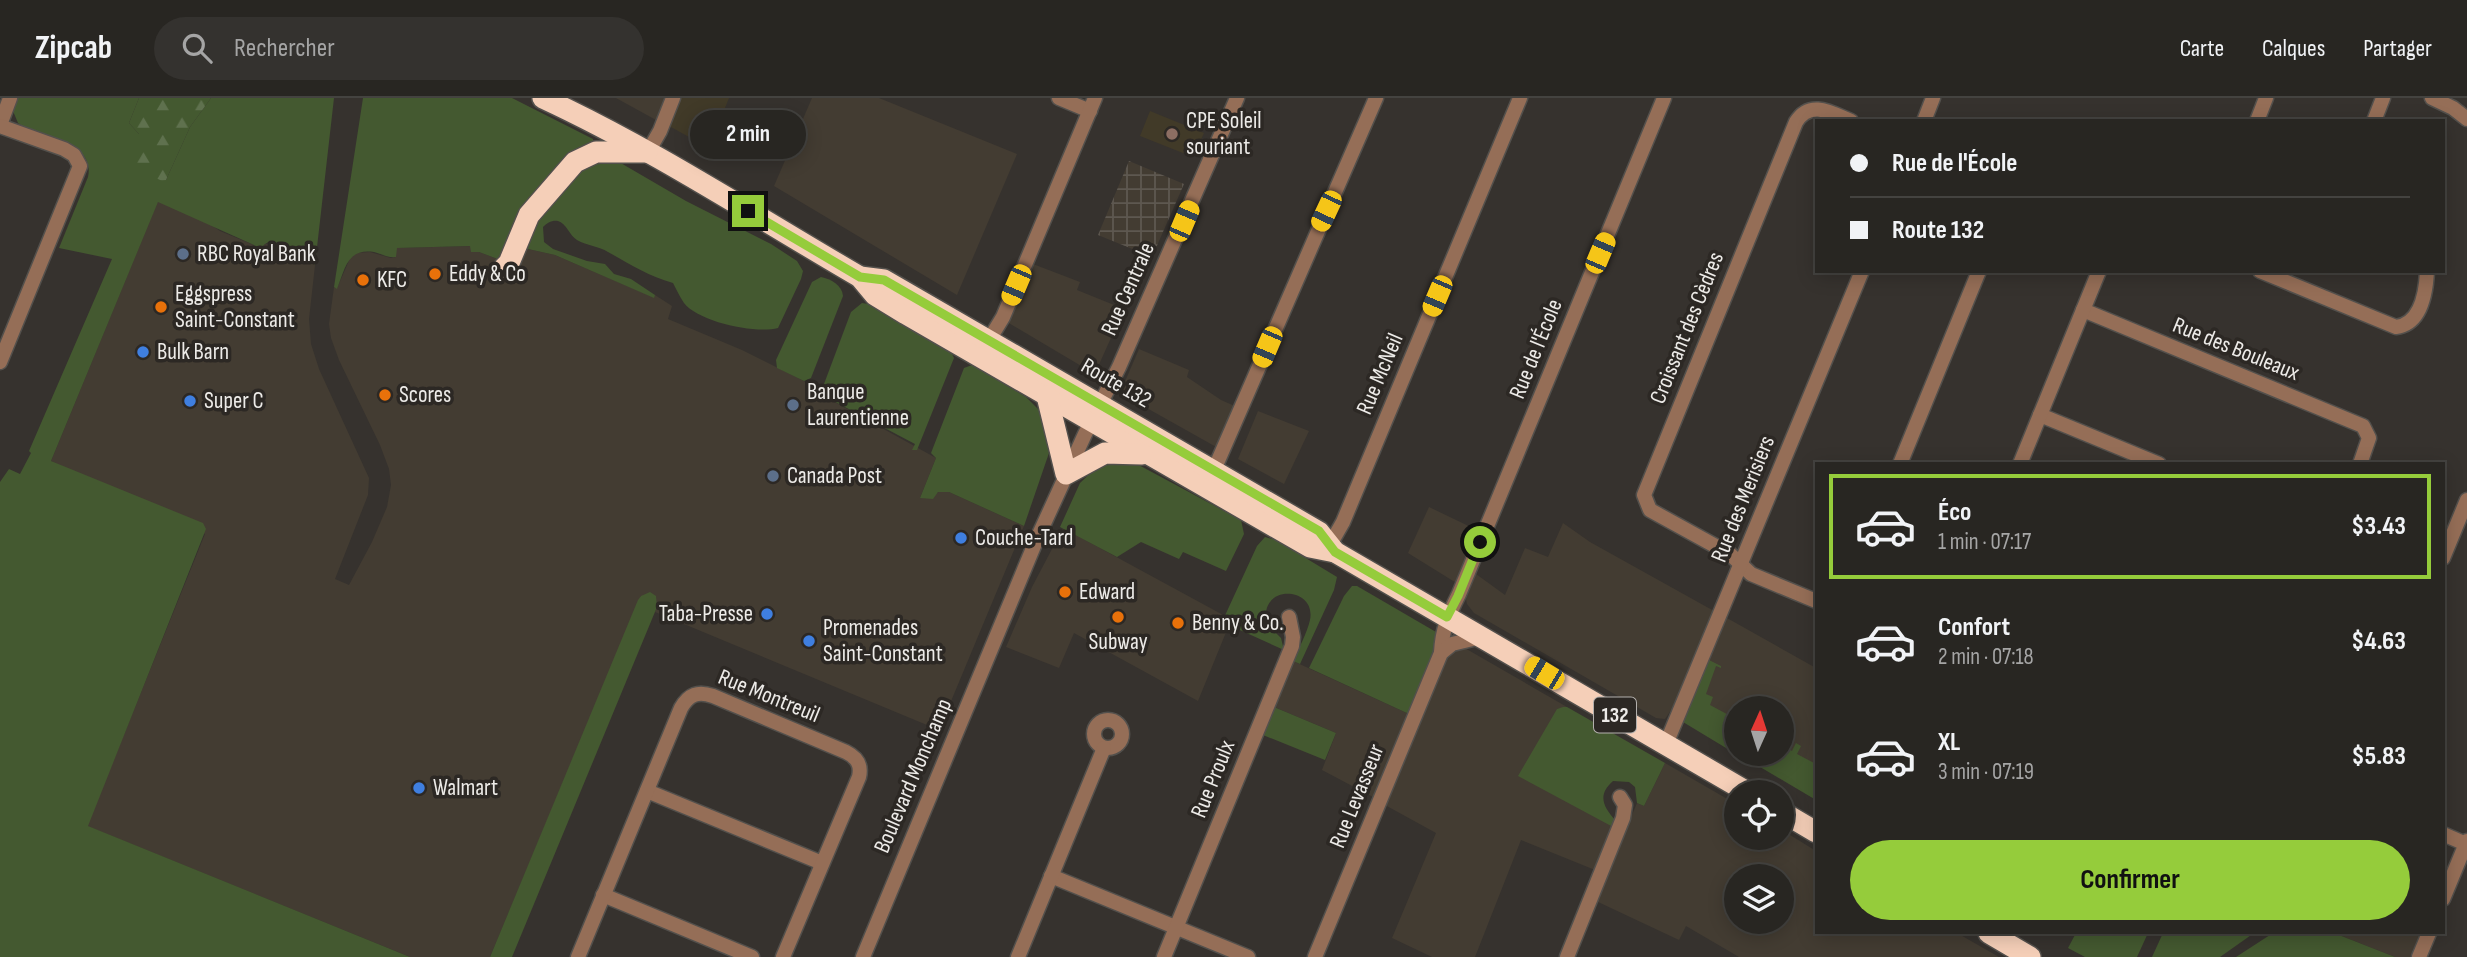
<!DOCTYPE html>
<html lang="fr">
<head>
<meta charset="utf-8">
<style>
	:root { --surface:#282622; --page:#34322f; --text:#f1f3f6; --muted:#a5a5a5; --line:#444340; --accent:#95cc3b }
	body { margin:0; font-family:"Sofia Sans Condensed",sans-serif; background:var(--page); color:var(--text); height:100vh; display:flex; flex-direction:column; font-size:26px; white-space:nowrap }
	* { box-sizing:border-box; margin:0 }
	p { font-size:23px; color:var(--muted) }
	.icon { flex:none; width:38px; height:38px; fill:none; stroke:currentColor; stroke-width:2; stroke-linecap:round; stroke-linejoin:round }
	.map { position:relative; flex:1; overflow:hidden }
	.panel { position:absolute; left:1815px; top:364px; width:630px; height:472px; display:flex; flex-direction:column; background:var(--surface); border-radius:0px; box-shadow:0 4px 18px #0003,0 0 0 2px var(--line) }
	.panel>* { flex:none }
	.top-card { position:absolute; left:1815px; top:21px; width:630px; height:154px; border-radius:0px; box-shadow:0 4px 18px #0003,0 0 0 2px var(--line); display:grid; align-content:center; height:154px; padding:0 35px; background:var(--surface) }
	.needle { width:46px; rotate:3deg }
	.buttons { position:absolute; left:1724px; top:598px; display:grid; gap:14px }
	.buttons a { display:grid; place-items:center; width:70px; height:70px; border-radius:50%; background:var(--surface); box-shadow:0 4px 18px #0003,0 0 0 2px var(--line); font-size:35px }
	.end { position:absolute; width:32px; height:32px; margin:-16px; border:9px solid #95cc3b; background:#111; box-shadow:0 0 0 4px #111 }
	.from { border-radius:50% }
	.bubble { position:absolute; height:49px; border-radius:24px; background:var(--surface); box-shadow:0 4px 18px #0003,0 0 0 2px var(--line); font-size:23px; font-weight:700; line-height:49px; text-align:center }
	.car { position:absolute; width:21px; height:42px; margin:-21px -10px; border-radius:9px; box-shadow:0 0 5px 2px #0007; background:linear-gradient(#f5c518 24%,#345 0 40%,#f5c518 0 76%,#345 0 86%,#f5c518 0) }
	.top-card b { display:flex; align-items:center; gap:24px; height:66px; font-size:26px }
	.top-card b+b { border-top:2px solid var(--line) }
	.top-card i { width:18px; height:18px; background:var(--text) }
	ul { padding:12px 0 0; list-style:none }
	li { display:flex; align-items:center; gap:21px; height:105px; margin:0 14px 10px; padding:0 21px; border:4px solid transparent; border-radius:0px }
	li div { flex:1 }
	li b { display:block; font-size:26px }
	li em { font-style:normal; font-weight:700 }
	li.on { border-color:var(--accent) }
	li>.icon { width:63px; height:63px; stroke-width:1.5 }
	.action { display:flex; gap:14px; margin-top:auto; padding:14px 35px }
	.action a { flex:1; height:80px; border-radius:42px; background:var(--accent); color:#111; font-size:28px; font-weight:700; line-height:80px; text-align:center }
	header { display:flex; align-items:center; gap:42px; box-sizing:border-box; height:98px; padding:0 35px; background:var(--surface); border-bottom:2px solid var(--line) }
	header strong { font-size:33px }
	nav { display:flex; gap:38px; margin-inline-start:auto; font-size:24px }
	.search { width:490px; height:63px; background:var(--page); display:flex; align-items:center; gap:18px; box-sizing:border-box; padding:0 24px; border-radius:38px; color:var(--muted); font-size:26px }
	.map>svg:first-child { display:block }
	.built { fill:#433c32; fill-rule:evenodd }
	.industrial { fill:url(#industrial-grid) }
	.education { fill:#413a28 }
	.green { fill:#445930 }
	.forest { fill:url(#forest-firs) }
	.lines { fill:none; stroke-linecap:round; stroke-linejoin:round }
	.minor-casing { stroke:#53504c; stroke-width:17 }
	.highway-casing { stroke:#53504c; stroke-width:24 }
	.minor { stroke:#956e57; stroke-width:14 }
	.highway { stroke:#f5cfb8; stroke-width:21 }
	.route { stroke:#95cc3b; stroke-width:9 }
	.education-dot { fill:#8d6e63; stroke:#2c2824; stroke-width:2.5 }
	.service-dot { fill:#5c6f8a; stroke:#2c2824; stroke-width:2.5 }
	.food-dot { fill:#e8710a; stroke:#2c2824; stroke-width:2.5 }
	.shop-dot { fill:#3f7fe0; stroke:#2c2824; stroke-width:2.5 }
	.labels { text-anchor:middle; dominant-baseline:central; stroke-width:7; stroke-linejoin:round; paint-order:stroke }
	.shield { fill:#2c2824; stroke:#b3b0ad; stroke-width:2 }
	.shield-label { font-size:21px; font-weight:bold; fill:#edebe8 }
	.poi-label { font-size:23px; fill:#edebe8; stroke:#2c2824; text-anchor:start }
	.street-label { font-size:23px; fill:#edebe8; stroke:#2c2824 }
</style>
</head>
<body>
<header>
<strong>Zipcab</strong>
<div class="search"><svg class="icon" aria-label="search" viewBox="0 0 24 24"><circle cx="10" cy="10" r="6"/><path d="M15 15l6 6"/></svg>Rechercher</div>
<nav><a>Carte</a><a>Calques</a><a>Partager</a></nav>
</header>
<div class="map">
<svg width="2467" height="859" viewBox="0 0 2467 859">
	<defs>
		<pattern id="industrial-grid" width="8" height="8" patternUnits="userSpaceOnUse" patternTransform="scale(1.75)"><rect width="8" height="8" fill="#433c32"/><path d="M0 4h8M4 0v8" fill="none" stroke="#5e5850"/></pattern>
		<pattern id="forest-firs" width="22" height="20" patternUnits="userSpaceOnUse" patternTransform="scale(1.75)"><rect width="22" height="20" fill="#445930"/><path d="M5 1l3.5 6h-7zM16 11l3.5 6h-7z" fill="#5f714e"/></pattern>
	</defs>
	<rect width="100%" height="100%" fill="#36322e"/>
	<!-- built -->
	<g class="built">
		<path d="M616,0H665L656,22Z"/>
		<path d="M812,0H879L1017,56L957,197L774,88Z"/>
		<path d="M158,103L207,124L220,133L254,147H263L273,144L306,158L315,167L309,221L311,246L319,271L369,380L368,397L335,481L349,487L372,444L387,409L391,387L389,371L380,347L339,262L331,240L329,226L334,189L337,190L351,158L356,155L370,154L391,160L396,159V150L471,148L472,154H479L503,163L519,149L555,157L653,199L655,197L672,208L668,221L742,252L804,283L824,298L936,360L920,400L942,393L949,394L1024,428L939,632L655,514L657,509L641,498L490,859H410L87,728L205,436L51,363Z"/>
		<path d="M1033,166L1080,184L1077,192L1124,211L1097,271L1093,275L1007,224Z"/>
		<path d="M1139,251L1189,272L1187,279L1221,302L1237,309L1218,350L1120,295Z"/>
		<path d="M1258,313L1309,333L1284,386L1238,361Z"/>
		<path d="M1429,409L1479,433L1458,486L1408,455Z"/>
		<path d="M1563,425L1590,444L1714,513L1676,605L1665,621L1656,620L1474,515L1467,506L1466,501L1476,476L1505,497L1525,450L1548,459Z"/>
		<path d="M1063,430L1225,518L1222,524L1229,527L1198,603L1074,535L1059,570L1006,549L1032,489Z"/>
		<path d="M1727,520L1816,570V681L1782,656V611H1736V637L1689,612Z"/>
		<path d="M1463,549L1567,609L1557,611L1613,729L1595,772L1521,742L1475,859H1432L1392,840L1436,735L1385,707L1449,552Z"/>
		<path d="M1293,563L1409,616L1373,699L1322,672L1336,635L1274,609Z"/>
		<path d="M1665,665L1736,706V740H1782V732L1816,753V835H1957L1999,859H1739L1686,828L1679,842L1596,803L1637,705L1644,708ZM1736,779H1782V824H1736Z"/>
		<path d="M2334,835H2420L2410,859H2395Z"/>
	</g>
	<!-- industrial -->
	<path class="industrial" d="M1129,63L1184,86L1152,159L1098,137Z"/>
	<!-- education -->
	<g class="education">
		<path d="M680,0H729L709,50L669,28Z"/>
		<path d="M1150,13L1204,35L1193,59L1140,38Z"/>
	</g>
	<!-- green -->
	<g class="green">
		<path d="M17,0H139L129,25L139,36L166,82L190,29L211,0H334L315,167C308,160 282,143 270,144C264,145 260,151 257,155L254,154V147L158,104L51,363L203,425L206,431L88,728L410,859H0V384L9,371L20,376L31,355L29,353L112,161L59,150L88,79C96,42 39,41 18,25L13,13Z"/>
		<path d="M363,0H512L593,41V50L503,163L479,154H471L470,148L397,150L396,159C388,160 382,156 374,154C347,150 345,171 337,191L334,189Z"/>
		<path d="M586,64H619L686,103L771,146L797,163L803,173L801,181L778,230C755,236 699,224 684,205C680,199 676,191 673,185C648,178 630,166 608,154C599,148 587,148 577,142C570,138 566,125 558,123C552,122 547,125 543,129L544,144L553,151L587,163L605,166L614,176L631,181L655,197L654,200L555,157L519,149L529,129Z"/>
		<path d="M821,179C831,181 842,187 843,198L811,280L804,283L777,270L776,262L812,184Z"/>
		<path d="M862,205L875,207L950,252L954,260L917,352H912L915,346L824,298L821,294L851,214Z"/>
		<path d="M972,267L1026,299L1043,316L1049,355L1024,428L949,394H938L933,401L920,400L936,360L931,355L964,270Z"/>
		<path d="M1103,363L1135,365L1241,422L1244,436L1226,473L1183,454L1179,461L1141,444L1117,459L1060,429L1080,385Z"/>
		<path d="M1265,439L1276,442L1337,479L1334,492L1300,566L1293,563C1299,550 1307,535 1310,522C1317,488 1257,485 1267,526L1281,540L1284,552L1222,524L1257,448Z"/>
		<path d="M1352,488H1357L1436,534L1438,545L1409,616L1309,570L1344,498Z"/>
		<path d="M650,494L656,498L657,509L512,859H490L638,502L641,498Z"/>
		<path d="M1709,562L1721,568V570L1716,568L1706,596L1713,599L1710,607L1736,621V640L1732,639L1731,653L1683,624Z"/>
		<path d="M1274,609L1336,635L1325,662L1263,637Z"/>
		<path d="M1563,609H1567L1665,665L1644,708L1637,705L1635,689L1629,684L1613,683C1597,697 1603,709 1616,723L1613,729L1518,678L1557,611Z"/>
		<path d="M1796,645L1801,648L1797,656L1816,666V702L1750,663L1752,656H1782V647L1792,653Z"/>
		<path d="M2076,835H2148L2137,859H2085L2068,850Z"/>
		<path d="M2163,835H2254L2220,859H2152Z"/>
		<path d="M2273,835H2334L2395,859H2236Z"/>
	</g>
	<!-- forest -->
	<path class="forest" d="M139,0H211L190,29L166,82L162,83L146,75L130,58L139,36L129,25Z"/>
	<g class="lines">
		<!-- minor casing -->
		<g class="minor-casing">
			<g id="minor">
				<path d="M1059,0L1090,13"/>
				<path d="M2432,0L2453,10L2467,21"/>
				<path d="M1924,23L1933,0"/>
				<path d="M2257,23L2266,0"/>
				<path d="M2374,23L2383,0"/>
				<path d="M0,27L10,0"/>
				<path d="M0,28L64,51L74,57L80,68L0,264"/>
				<path d="M648,54L660,33L673,0"/>
				<path d="M2260,173L2396,229C2421,226 2426,194 2427,173"/>
				<path d="M2083,212L2363,328L2369,340L2360,366"/>
				<path d="M989,242L1003,219L1095,0"/>
				<path d="M2040,317L2159,366"/>
				<path d="M1900,366L1979,173"/>
				<path d="M2020,366L2099,173"/>
				<path d="M1214,372L1376,0"/>
				<path d="M1327,452L1343,424L1520,0"/>
				<path d="M2443,460L2467,402"/>
				<path d="M1816,503L1751,476L1730,456L1650,412L1644,397L1796,24C1810,1 1832,15 1851,23"/>
				<path d="M1441,555C1442,531 1449,516 1459,496L1664,0"/>
				<circle cx="1108" cy="636" r="14"/>
				<path d="M1666,646L1862,173"/>
				<path d="M647,693L822,765"/>
				<path d="M2443,736L2466,746"/>
				<path d="M1051,778L1248,859"/>
				<path d="M603,797L752,859"/>
				<path d="M2443,801L2467,743"/>
				<path d="M578,859L681,610C689,596 698,593 713,598L846,654C856,659 862,666 859,679L783,859"/>
				<path d="M863,859L1036,443L1085,336L1119,269L1237,0"/>
				<path d="M1018,859L1104,650"/>
				<path d="M1164,859L1292,548L1293,539L1289,519"/>
				<path d="M1315,859L1441,555L1452,546L1481,539"/>
				<path d="M1567,859L1623,720L1625,707L1620,699"/>
				<path d="M2419,859L2429,835"/>
			</g>
		</g>
		<!-- highway casing -->
		<g class="highway-casing">
			<g id="highway">
				<path d="M543,0C653,51 755,118 860,179L875,197L906,216L1310,449L1335,454"/>
				<path d="M504,170L509,165L529,117L575,64L596,54H647"/>
				<path d="M860,179L884,182L1319,434L1335,454L1749,695"/>
				<path d="M1047,298L1066,376L1105,355L1142,356"/>
				<path d="M1782,714L1816,734"/>
				<path d="M1989,835L2030,859"/>
			</g>
		</g>
		<!-- minor -->
		<use href="#minor" class="minor"/>
		<!-- highway -->
		<use href="#highway" class="highway"/>
	</g>
	<g class="lines">
		<!-- route -->
		<path class="route" d="M748,113L860,179L884,182L1319,433L1335,454L1447,519L1458,498L1480,444"/>
	</g>
	<!-- markers -->
	<circle class="education-dot" cx="1172" cy="36" r="7"/>
	<g class="service-dot">
		<circle cx="183" cy="156" r="7"/>
		<circle cx="793" cy="307" r="7"/>
		<circle cx="773" cy="378" r="7"/>
	</g>
	<g class="food-dot">
		<circle cx="435" cy="176" r="7"/>
		<circle cx="363" cy="182" r="7"/>
		<circle cx="161" cy="209" r="7"/>
		<circle cx="385" cy="297" r="7"/>
		<circle cx="1065" cy="494" r="7"/>
		<circle cx="1118" cy="519" r="7"/>
		<circle cx="1178" cy="525" r="7"/>
	</g>
	<g class="shop-dot">
		<circle cx="143" cy="254" r="7"/>
		<circle cx="190" cy="303" r="7"/>
		<circle cx="961" cy="440" r="7"/>
		<circle cx="767" cy="516" r="7"/>
		<circle cx="809" cy="543" r="7"/>
		<circle cx="419" cy="690" r="7"/>
	</g>
	<g class="labels">
		<!-- shield labels -->
		<rect class="shield" x="1594" y="599.5" width="42" height="35" rx="5"/>
		<g class="shield-label">
			<text x="1615" y="617">132</text>
		</g>
		<!-- poi labels -->
		<g class="poi-label">
			<text x="1186" y="23">CPE Soleil<tspan x="1186" dy="26">souriant</tspan></text>
			<text x="197" y="156">RBC Royal Bank</text>
			<text x="449" y="176">Eddy &amp; Co</text>
			<text x="377" y="182">KFC</text>
			<text x="175" y="196">Eggspress<tspan x="175" dy="26">Saint-Constant</tspan></text>
			<text x="157" y="254">Bulk Barn</text>
			<text x="807" y="294">Banque<tspan x="807" dy="26">Laurentienne</tspan></text>
			<text x="399" y="297">Scores</text>
			<text x="204" y="303">Super C</text>
			<text x="787" y="378">Canada Post</text>
			<text x="975" y="440">Couche-Tard</text>
			<text x="1079" y="494">Edward</text>
			<text x="753" y="516" text-anchor="end">Taba-Presse</text>
			<text x="1192" y="525">Benny &amp; Co.</text>
			<text x="823" y="530">Promenades<tspan x="823" dy="26">Saint-Constant</tspan></text>
			<text x="1118" y="544" text-anchor="middle">Subway</text>
			<text x="433" y="690">Walmart</text>
		</g>
		<!-- street labels -->
		<g class="street-label">
			<text transform="translate(1128 191) rotate(-66)">Rue Centrale</text>
			<text transform="translate(1687 230) rotate(-68)">Croissant des Cèdres</text>
			<text transform="translate(1536 251) rotate(-68)">Rue de l'École</text>
			<text transform="translate(2236 251) rotate(22)">Rue des Bouleaux</text>
			<text transform="translate(1380 276) rotate(-67)">Rue McNeil</text>
			<text transform="translate(1116 285) rotate(30)">Route 132</text>
			<text transform="translate(1743 401) rotate(-68)">Rue des Merisiers</text>
			<text transform="translate(769 598) rotate(22)">Rue Montreuil</text>
			<text transform="translate(913 678) rotate(-67)">Boulevard Monchamp</text>
			<text transform="translate(1213 681) rotate(-68)">Rue Proulx</text>
			<text transform="translate(1357 698) rotate(-68)">Rue Levasseur</text>
		</g>
	</g>
</svg>
<div class="buttons">
<a><svg class="needle" viewBox="-14 -14 28 28"><path d="M0-13l5 13h-10z" fill="#e53935"/><path d="M0 13l5-13h-10z" fill="#a5a5a5"/></svg></a>
<a><svg class="icon" aria-label="locate" viewBox="0 0 24 24"><circle cx="12" cy="12" r="6"/><path d="M12 2v4M12 18v4M2 12h4M18 12h4"/></svg></a>
<a><svg class="icon" aria-label="layers" viewBox="0 0 24 24"><path d="M12 4l9 5-9 5-9-5zM3 14l9 5 9-5"/></svg></a>
</div>
<i class="end from" style="left:1480px;top:444px"></i>
<i class="end" style="left:748px;top:113px"></i>
<div class="bubble" style="left:690px;top:12px;width:116px">2 min</div>
<i class="car" style="left:1326px;top:113px;rotate:205deg"></i>
<i class="car" style="left:1184px;top:123px;rotate:23deg"></i>
<i class="car" style="left:1600px;top:155px;rotate:23deg"></i>
<i class="car" style="left:1016px;top:187px;rotate:203deg"></i>
<i class="car" style="left:1437px;top:198px;rotate:203deg"></i>
<i class="car" style="left:1267px;top:249px;rotate:203deg"></i>
<i class="car" style="left:1544px;top:575px;rotate:301deg"></i>
<div class="top-card">
<b><i class="from"></i>Rue de l'École</b>
<b><i></i>Route 132</b>
</div>
<section class="panel">
<ul>
<li class="on"><svg class="icon" aria-label="car" viewBox="0 0 24 24"><path d="M5 17H2v-5l4-1 3-4h7l3 4 3 1v5h-3M9 17h6M6 11h13"/><circle cx="7" cy="17" r="2"/><circle cx="17" cy="17" r="2"/></svg><div><b>Éco</b><p>1 min · 07:17</p></div><em>$3.43</em></li>
<li><svg class="icon" aria-label="car" viewBox="0 0 24 24"><path d="M5 17H2v-5l4-1 3-4h7l3 4 3 1v5h-3M9 17h6M6 11h13"/><circle cx="7" cy="17" r="2"/><circle cx="17" cy="17" r="2"/></svg><div><b>Confort</b><p>2 min · 07:18</p></div><em>$4.63</em></li>
<li><svg class="icon" aria-label="car" viewBox="0 0 24 24"><path d="M5 17H2v-5l4-1 3-4h7l3 4 3 1v5h-3M9 17h6M6 11h13"/><circle cx="7" cy="17" r="2"/><circle cx="17" cy="17" r="2"/></svg><div><b>XL</b><p>3 min · 07:19</p></div><em>$5.83</em></li>
</ul>
<div class="action"><a>Confirmer</a></div>
</section>
</div>
</body>
</html>
